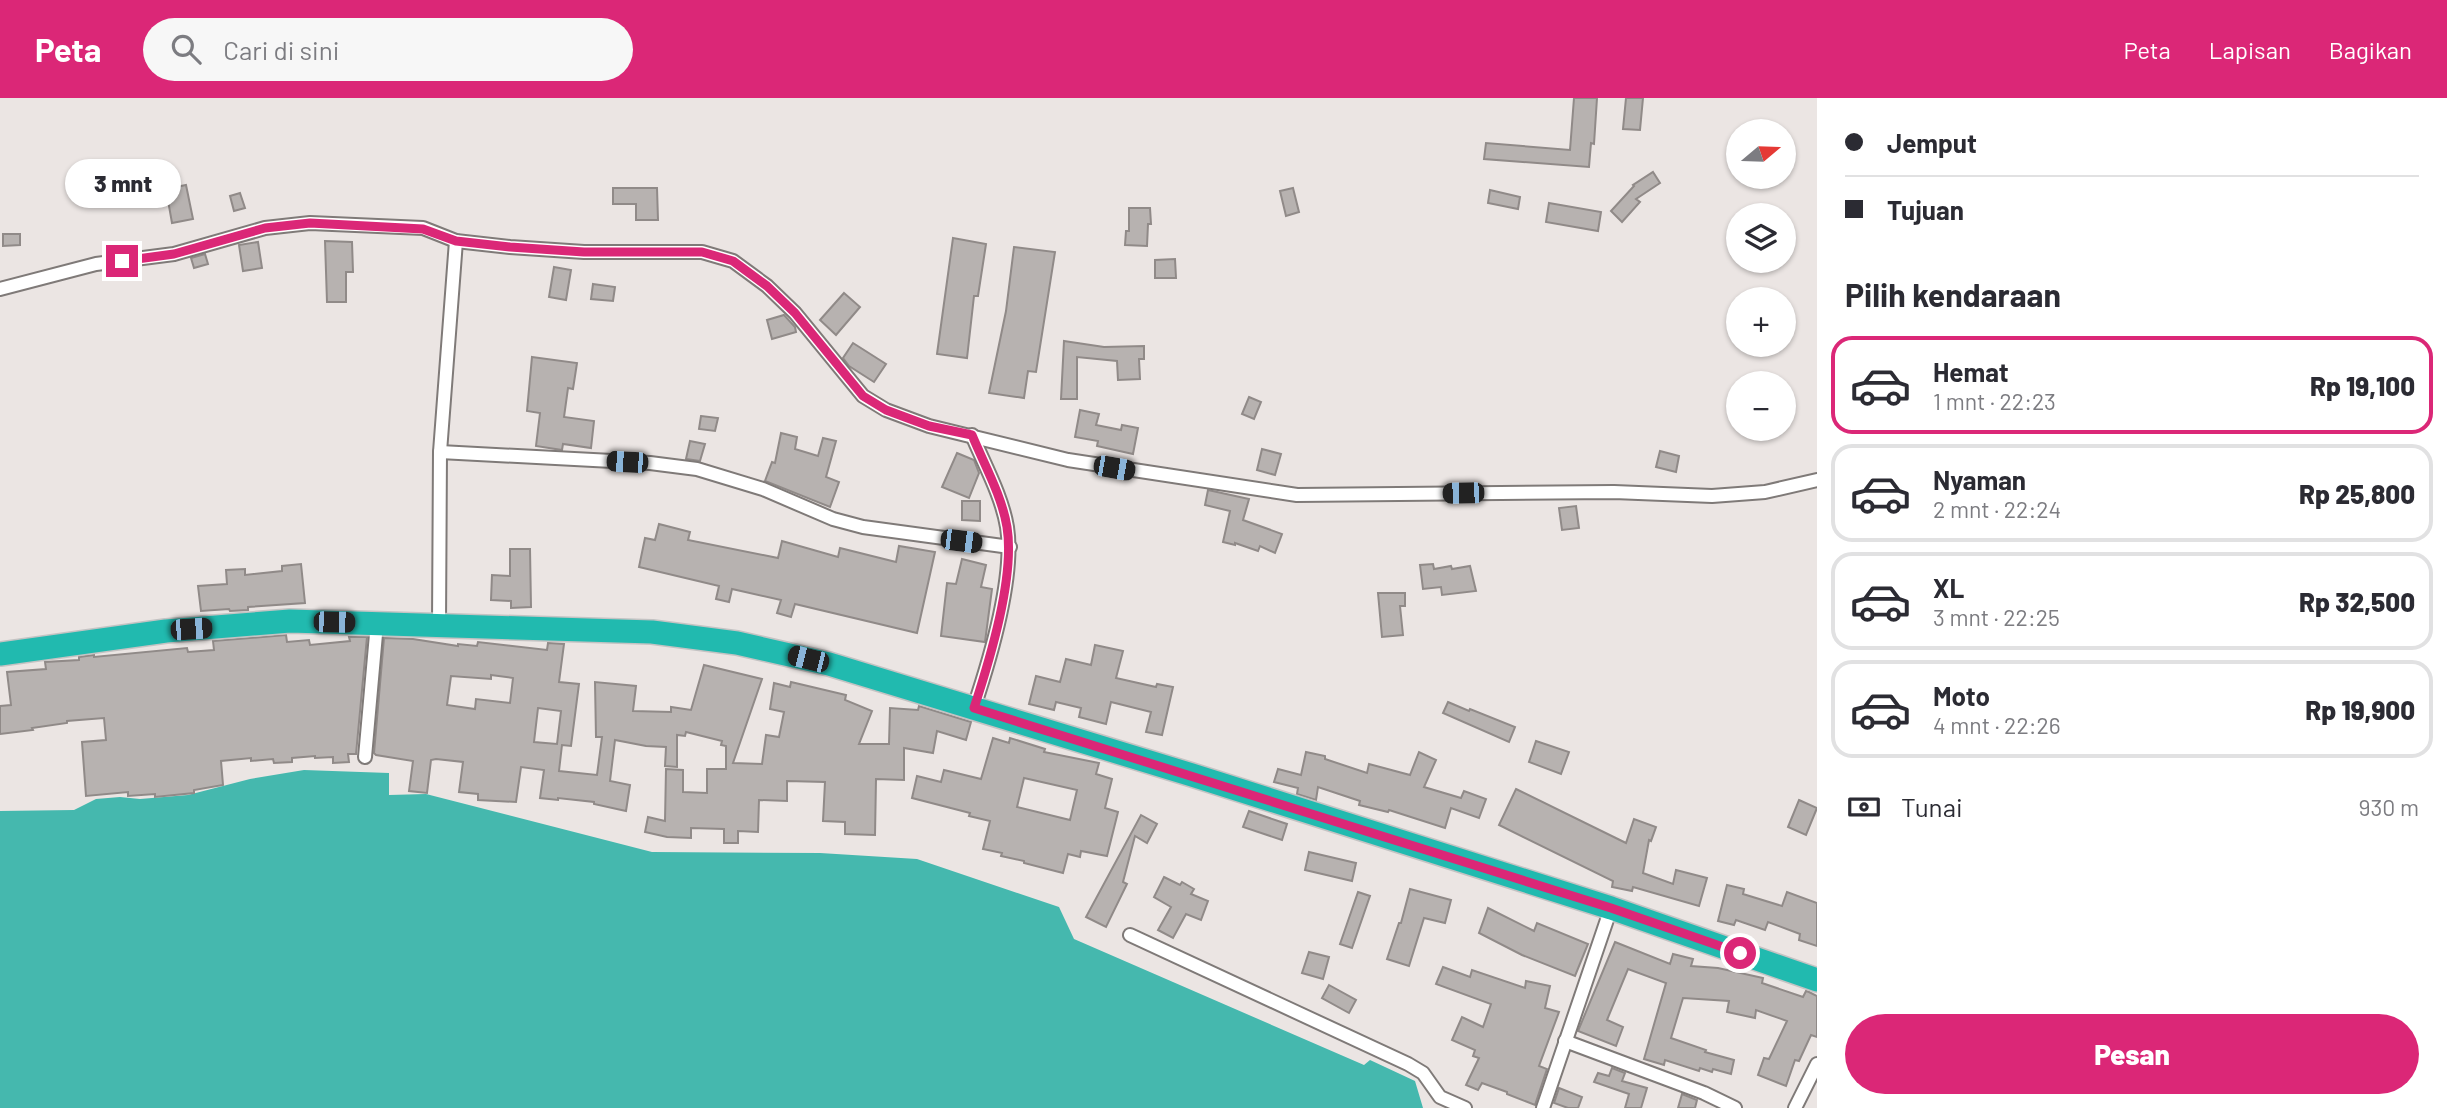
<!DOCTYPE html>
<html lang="id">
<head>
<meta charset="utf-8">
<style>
	:root { --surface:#fff; --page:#f7f7f7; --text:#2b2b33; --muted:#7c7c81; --line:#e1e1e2; --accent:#db2777 }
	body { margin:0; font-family:Barlow,sans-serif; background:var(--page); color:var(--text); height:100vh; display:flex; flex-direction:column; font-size:26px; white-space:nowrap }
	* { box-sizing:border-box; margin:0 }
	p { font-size:23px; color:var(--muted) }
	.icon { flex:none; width:38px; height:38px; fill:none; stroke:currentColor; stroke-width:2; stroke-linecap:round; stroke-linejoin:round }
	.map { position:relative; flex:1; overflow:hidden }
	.details { display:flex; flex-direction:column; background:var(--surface); width:630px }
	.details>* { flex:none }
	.guide { display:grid; align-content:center; height:154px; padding:0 28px; background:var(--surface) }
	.needle { width:46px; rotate:71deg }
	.buttons { position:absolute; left:1726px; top:21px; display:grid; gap:14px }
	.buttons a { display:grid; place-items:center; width:70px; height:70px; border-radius:50%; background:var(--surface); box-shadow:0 2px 5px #0004; font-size:35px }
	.end { position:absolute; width:32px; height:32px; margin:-16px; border:9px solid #db2777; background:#fff; box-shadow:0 0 0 4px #fff }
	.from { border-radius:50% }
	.bubble { position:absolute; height:49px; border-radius:24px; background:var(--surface); box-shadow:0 2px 5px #0004; font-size:23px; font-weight:800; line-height:49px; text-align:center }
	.car { position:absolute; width:21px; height:42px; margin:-21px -10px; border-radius:9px; box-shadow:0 0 5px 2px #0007; background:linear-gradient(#222 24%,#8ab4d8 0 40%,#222 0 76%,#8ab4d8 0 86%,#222 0) }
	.guide b { display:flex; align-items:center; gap:24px; height:66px; font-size:26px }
	.guide b+b { border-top:2px solid var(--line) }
	.guide i { width:18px; height:18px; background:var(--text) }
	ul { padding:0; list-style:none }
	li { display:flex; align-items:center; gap:21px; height:98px; margin:0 14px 10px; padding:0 14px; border:4px solid var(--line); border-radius:21px }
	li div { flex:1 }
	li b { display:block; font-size:26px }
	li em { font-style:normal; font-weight:800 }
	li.current { border-color:var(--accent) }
	li>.icon { width:63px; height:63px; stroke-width:1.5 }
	h2 { padding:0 28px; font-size:32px; line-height:84px }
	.pay { display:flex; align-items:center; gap:18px; height:77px; padding:0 28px; font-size:26px }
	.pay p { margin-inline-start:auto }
	.button { display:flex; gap:14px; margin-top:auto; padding:14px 28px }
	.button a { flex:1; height:80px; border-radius:42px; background:var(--accent); color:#fff; font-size:28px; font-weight:800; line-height:80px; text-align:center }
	header { display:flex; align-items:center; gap:42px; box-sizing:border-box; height:98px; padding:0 35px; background:var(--accent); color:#fff }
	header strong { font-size:33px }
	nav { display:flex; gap:38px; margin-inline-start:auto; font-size:24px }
	.search { width:490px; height:63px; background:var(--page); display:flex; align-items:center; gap:18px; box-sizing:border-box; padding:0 24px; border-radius:38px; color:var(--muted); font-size:26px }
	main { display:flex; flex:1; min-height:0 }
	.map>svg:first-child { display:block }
	.water { fill:#45b8ae }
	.building { fill:#b7b2b0; stroke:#908a88; stroke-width:2; fill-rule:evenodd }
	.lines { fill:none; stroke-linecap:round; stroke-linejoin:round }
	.street-casing { stroke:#7f7a78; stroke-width:16 }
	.highway-casing { stroke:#c4c3c3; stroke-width:26 }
	.street { stroke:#fff; stroke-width:12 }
	.highway { stroke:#21baaf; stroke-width:23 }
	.route { stroke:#db2777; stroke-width:9 }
</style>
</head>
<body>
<header>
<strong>Peta</strong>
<div class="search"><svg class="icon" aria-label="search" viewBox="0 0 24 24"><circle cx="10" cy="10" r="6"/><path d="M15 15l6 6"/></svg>Cari di sini</div>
<nav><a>Peta</a><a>Lapisan</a><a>Bagikan</a></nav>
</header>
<main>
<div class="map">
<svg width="1817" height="1010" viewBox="0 0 1817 1010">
	<rect width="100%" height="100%" fill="#ebe5e3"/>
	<!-- water -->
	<path class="water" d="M304,672L389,675V697L426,696L652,754L820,755L917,761L1059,809L1074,841L1364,967L1370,962L1415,983L1423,1010H0V713L74,712L96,701L120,699L140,701L188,697L250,681Z"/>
	<!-- building -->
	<g class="building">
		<path d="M1574,0H1597L1594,46L1591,45L1589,69L1484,61L1486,45L1570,52Z"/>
		<path d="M1626,0H1643L1640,32L1623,31Z"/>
		<path d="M1653,74L1660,85L1636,101L1640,104L1622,124L1611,113L1634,88L1633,87Z"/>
		<path d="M186,87L193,121L172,125L166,91Z"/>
		<path d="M613,90H657L658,122H636V106H613Z"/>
		<path d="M1293,90L1299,114L1286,118L1280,93Z"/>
		<path d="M1490,92L1520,99L1518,111L1488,105Z"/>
		<path d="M240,95L245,110L234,113L230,98Z"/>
		<path d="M1549,105L1601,114L1598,133L1546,124Z"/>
		<path d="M1129,110H1150L1151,126H1148L1147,148L1125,147L1126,133H1129Z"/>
		<path d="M3,136H20V147L3,148Z"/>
		<path d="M953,140L986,146L978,198H974L967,260L937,256Z"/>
		<path d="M325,143L352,144L353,174H346V204H327Z"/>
		<path d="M258,144L262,170L243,173L239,147Z"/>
		<path d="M1014,149L1055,154L1036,274L1028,273L1024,300L989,295L1006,213Z"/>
		<path d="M205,156L208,166L194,170L191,160Z"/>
		<path d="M1175,161L1176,180H1155V162Z"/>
		<path d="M554,169L571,172L566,202L549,199Z"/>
		<path d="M593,186L615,189L613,203L591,201Z"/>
		<path d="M844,195L860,209L836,237L820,222Z"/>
		<path d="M784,217L795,229L796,234L772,241L767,222Z"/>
		<path d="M1064,243L1104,249L1144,248V261H1139L1140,281L1118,282L1117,263L1077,259V301H1061Z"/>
		<path d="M853,245L886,266L874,284L849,268L843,260Z"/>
		<path d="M532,259L577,265L573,291L568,290L564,319L594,323L591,350L563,346L562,352L536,348L540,315L527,313Z"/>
		<path d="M1249,299L1261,304L1254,321L1242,316Z"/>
		<path d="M1080,312L1099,316L1096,327L1121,332L1122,327L1138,330L1133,356L1097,348L1098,343L1075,339Z"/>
		<path d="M701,318L718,320L715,333L699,331Z"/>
		<path d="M781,335L797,339L795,351L818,358L823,340L836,343L826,379L839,384L830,409L765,383L772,364L775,365Z"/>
		<path d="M690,343L705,346L700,363L686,361Z"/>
		<path d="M1262,351L1281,356L1275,377L1257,372Z"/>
		<path d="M1660,353L1679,358L1676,374L1656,369Z"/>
		<path d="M957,355L974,362L979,375L969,400L942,389Z"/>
		<path d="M1208,392L1249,401L1243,422L1282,436L1275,455L1260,448L1258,453L1235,445V447L1223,444L1230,413L1205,407Z"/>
		<path d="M962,403H980V423L962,422Z"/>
		<path d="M1576,408L1579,430L1562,432L1559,410Z"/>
		<path d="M659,426L690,434L688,442L778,460L782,443L838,459L840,450L896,464L899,448L935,454L917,535L795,506L791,519L777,515L781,502L732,491L729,504L716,501L719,488L639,469L645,440L655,442Z"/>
		<path d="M510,451H530L531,509L511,510V503L491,502L492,477L510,478Z"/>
		<path d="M962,461L986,467L981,489L992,491L985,544L941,538L947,485L956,486Z"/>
		<path d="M301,466L305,505L248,509V512L230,513L229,511L201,513L198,488L227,486L226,472L245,471V477L282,473V468Z"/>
		<path d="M1433,466L1434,471L1451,468L1452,471L1470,468L1476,493L1442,497L1441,489L1423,491L1420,467Z"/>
		<path d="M1378,495H1405V508H1400L1403,537L1382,539Z"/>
		<path d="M286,537L287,544L309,542L310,547L350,543L349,539H367L356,656H348L349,664L333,665V659L315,660V658L292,660V664L274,665L273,661L251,663V660L221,663L223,687L194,692V695L155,699V696L128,698V694L86,698L82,644L106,642L104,620L67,623V625L32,630L33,632L0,636V608L11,607L7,574L46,571L45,564L79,562V559L94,557V559L187,550L188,554L214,552L213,543Z"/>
		<path d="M384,540L413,541L458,548V546L477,548L478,544L547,552L548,545L564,546L559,584L579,586L571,648L562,647L559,673L597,677L602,639H596L595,584L636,588L633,613L671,614V609L691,612L704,567L762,581L733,665L762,666L766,637L779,639L784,614L770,611L774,585L790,589L791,584L846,597L845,602L872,613L859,646H889L890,610L918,612L919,608L971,624L966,642L937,633L933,655L904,650V682L876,681L875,737L845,736V724L823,723L825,684L787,683V703L759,702L758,734L738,733V745H724V731L691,730V740L667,739L645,734L648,719L665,723L666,671L683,672V694L707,695V671H726V648L721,647L722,643L686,634L685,638L677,637V669L665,668L666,649L646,648L615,642L610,683L630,687L626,713L594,706V704L558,700V702L540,700L544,672L521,669L516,704L478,702V696L459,694L463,664L436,661L431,662L427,695L409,693L413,663L376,657L374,655ZM491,577L513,580L510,605L476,601L475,611L447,607L451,578L491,581ZM538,610L561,613L557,646L534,644Z"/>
		<path d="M1095,547L1123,553L1116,580L1156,589L1157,586L1173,589L1162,637L1146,634L1151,614L1111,604L1106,626L1079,619L1081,610L1056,604L1054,612L1029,606L1036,578L1060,584L1066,561L1091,567Z"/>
		<path d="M1448,604L1469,613L1470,611L1515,629L1509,644L1443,615Z"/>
		<path d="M993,640L1009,645L1010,640L1045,651L1044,654L1099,665L1096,676L1112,681L1105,710L1118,714L1107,758L1081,753L1080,759L1068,756L1063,775L1024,765V763L1001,758L1002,755L983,751L990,723L969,718L970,715L912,700L917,678L941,684L944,672L981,681ZM1024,680L1077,692L1070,722L1017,709Z"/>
		<path d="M1536,643L1569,654L1561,676L1529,664Z"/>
		<path d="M1306,654L1325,658V661L1367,675L1369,666L1410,677L1419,654L1436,662L1424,689L1461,700L1464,693L1486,701L1479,720L1451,710L1445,730L1389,712L1388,714L1359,707L1360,703L1318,689L1316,702L1297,696L1298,690L1274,684L1278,671L1301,677Z"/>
		<path d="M1516,691L1626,745L1634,721L1656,729L1651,743L1649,742L1643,775L1673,786L1676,772L1707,780L1699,808L1633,789L1632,793L1612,789L1613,783L1499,727Z"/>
		<path d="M1799,702L1817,710L1806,737L1788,729Z"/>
		<path d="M1249,713L1287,726L1282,742L1243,729Z"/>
		<path d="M1141,717L1157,726L1147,745L1135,738L1123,784L1127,786L1106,829L1086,819Z"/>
		<path d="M1309,754L1356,765L1352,783L1305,772Z"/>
		<path d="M1164,779L1180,787L1182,784L1194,791L1191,796L1208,803L1201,822L1186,816L1173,840L1158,832L1171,809L1154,799Z"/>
		<path d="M1727,787L1744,791L1743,796L1782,808L1787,794L1817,805V848L1799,842L1800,836L1768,824L1765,832L1736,822L1734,827L1718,823Z"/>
		<path d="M1410,791L1451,802L1445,825L1424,820L1409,868L1387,861L1399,825H1401Z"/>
		<path d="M1358,794L1370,798L1352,850L1340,846Z"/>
		<path d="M1488,810L1534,833L1537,825L1588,846L1575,878L1522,857L1479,835Z"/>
		<path d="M1615,844L1670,866L1673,856L1693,861L1691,868L1718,870L1763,880L1762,885L1803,899L1806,893L1809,894L1817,898V939L1811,937L1799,963L1795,962L1786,988L1758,977L1764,960L1769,961L1787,923L1756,912L1755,920L1727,914L1729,903L1683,900L1671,940L1706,952L1705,954L1734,962L1731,976L1713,971L1712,974L1700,970L1699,973L1665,962L1664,967L1644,961L1666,885L1628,871L1607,922L1623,929L1616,948L1578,933Z"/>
		<path d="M1309,854L1329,859L1323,881L1302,875Z"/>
		<path d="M1443,869L1470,879L1472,872L1525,890L1526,883L1550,888L1545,910L1559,914L1539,968L1547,971L1535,1007L1507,996V994L1482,985L1478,992L1466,987L1479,960L1473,958L1475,952L1452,942L1462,919L1483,929L1491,906L1436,886Z"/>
		<path d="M1329,887L1356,902L1349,915L1322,900Z"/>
		<path d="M1612,970L1625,975L1622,983L1647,990L1641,1010H1625L1629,996L1594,984L1598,975L1609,978Z"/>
		<path d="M1559,990L1582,999L1578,1010H1568L1554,1005Z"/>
		<path d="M1682,996L1697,1002L1695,1010H1678Z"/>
	</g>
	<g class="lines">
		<!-- street casing -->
		<g class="street-casing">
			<g id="street">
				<path d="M0,191L96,166L174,156L265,130L310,125L423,130L456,143L510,149L584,154H702L733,163L767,188L795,215L863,298L886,312L929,328L1068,362L1297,397L1614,394L1712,398L1765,394L1817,382"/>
				<path d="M972,337C984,366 1002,398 1007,429C1015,479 990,561 974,609"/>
				<path d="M440,354L650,365L697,371L763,391L833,421L863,429L1010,449"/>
				<path d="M439,527L440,354L456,143"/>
				<path d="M365,659L377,525"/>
				<path d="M1130,837L1408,966L1423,975L1440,999L1465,1010"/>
				<path d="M1565,943L1704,995L1735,1010"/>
				<path d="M1543,1010L1611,810"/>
				<path d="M1795,1010L1817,966"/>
			</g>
		</g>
		<!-- highway casing -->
		<g class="highway-casing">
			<path id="highway" d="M0,556L166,533L290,523L652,534L737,545L829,566L1192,677L1611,810L1817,882"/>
		</g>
		<!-- street -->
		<use href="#street" class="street"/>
		<!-- highway -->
		<use href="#highway" class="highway"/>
	</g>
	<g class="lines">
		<!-- route -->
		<path class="route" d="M122,163L174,156L265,130L310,125L423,131L456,143L510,149L584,154H702L733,163L767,188L795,215L863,298L886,312L929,328L972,337C984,366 1002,398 1007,429C1015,479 990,561 974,610L1611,810L1740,855"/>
	</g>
</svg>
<div class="buttons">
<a><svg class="needle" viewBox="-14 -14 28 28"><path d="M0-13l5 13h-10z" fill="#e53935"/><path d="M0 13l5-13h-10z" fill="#7c7c81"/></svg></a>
<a><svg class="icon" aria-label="layers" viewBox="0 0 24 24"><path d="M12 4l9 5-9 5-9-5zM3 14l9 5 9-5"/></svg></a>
<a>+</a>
<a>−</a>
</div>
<i class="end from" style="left:1740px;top:855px"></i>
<i class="end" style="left:122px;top:163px"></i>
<div class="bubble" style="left:65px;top:61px;width:116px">3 mnt</div>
<i class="car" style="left:627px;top:364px;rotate:273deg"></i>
<i class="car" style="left:1114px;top:370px;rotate:100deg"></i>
<i class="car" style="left:1463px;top:395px;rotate:269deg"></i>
<i class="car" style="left:961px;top:443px;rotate:97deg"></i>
<i class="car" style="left:334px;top:524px;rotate:91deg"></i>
<i class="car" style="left:191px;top:531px;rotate:86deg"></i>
<i class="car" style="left:808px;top:561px;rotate:284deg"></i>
</div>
<section class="details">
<div class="guide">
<b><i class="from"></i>Jemput</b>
<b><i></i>Tujuan</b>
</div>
<h2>Pilih kendaraan</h2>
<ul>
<li class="current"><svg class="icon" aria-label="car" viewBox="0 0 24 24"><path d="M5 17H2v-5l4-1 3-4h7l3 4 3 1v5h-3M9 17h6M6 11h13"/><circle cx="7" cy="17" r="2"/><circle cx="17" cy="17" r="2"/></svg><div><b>Hemat</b><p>1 mnt · 22:23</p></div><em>Rp 19,100</em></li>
<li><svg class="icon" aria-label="car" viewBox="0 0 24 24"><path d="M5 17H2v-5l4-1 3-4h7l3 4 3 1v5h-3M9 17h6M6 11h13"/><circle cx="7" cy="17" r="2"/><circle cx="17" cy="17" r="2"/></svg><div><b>Nyaman</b><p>2 mnt · 22:24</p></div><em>Rp 25,800</em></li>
<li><svg class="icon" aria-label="car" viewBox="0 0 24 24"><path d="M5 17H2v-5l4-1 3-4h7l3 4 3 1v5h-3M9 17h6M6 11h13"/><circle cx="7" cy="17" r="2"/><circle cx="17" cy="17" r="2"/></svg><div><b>XL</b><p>3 mnt · 22:25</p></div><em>Rp 32,500</em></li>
<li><svg class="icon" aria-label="car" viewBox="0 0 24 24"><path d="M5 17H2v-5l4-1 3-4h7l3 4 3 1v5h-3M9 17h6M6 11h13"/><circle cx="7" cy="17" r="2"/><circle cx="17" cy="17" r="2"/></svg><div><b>Moto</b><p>4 mnt · 22:26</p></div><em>Rp 19,900</em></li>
</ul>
<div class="pay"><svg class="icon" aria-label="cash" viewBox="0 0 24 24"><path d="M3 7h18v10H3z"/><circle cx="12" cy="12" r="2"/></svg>Tunai<p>930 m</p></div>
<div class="button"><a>Pesan</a></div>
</section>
</main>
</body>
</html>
